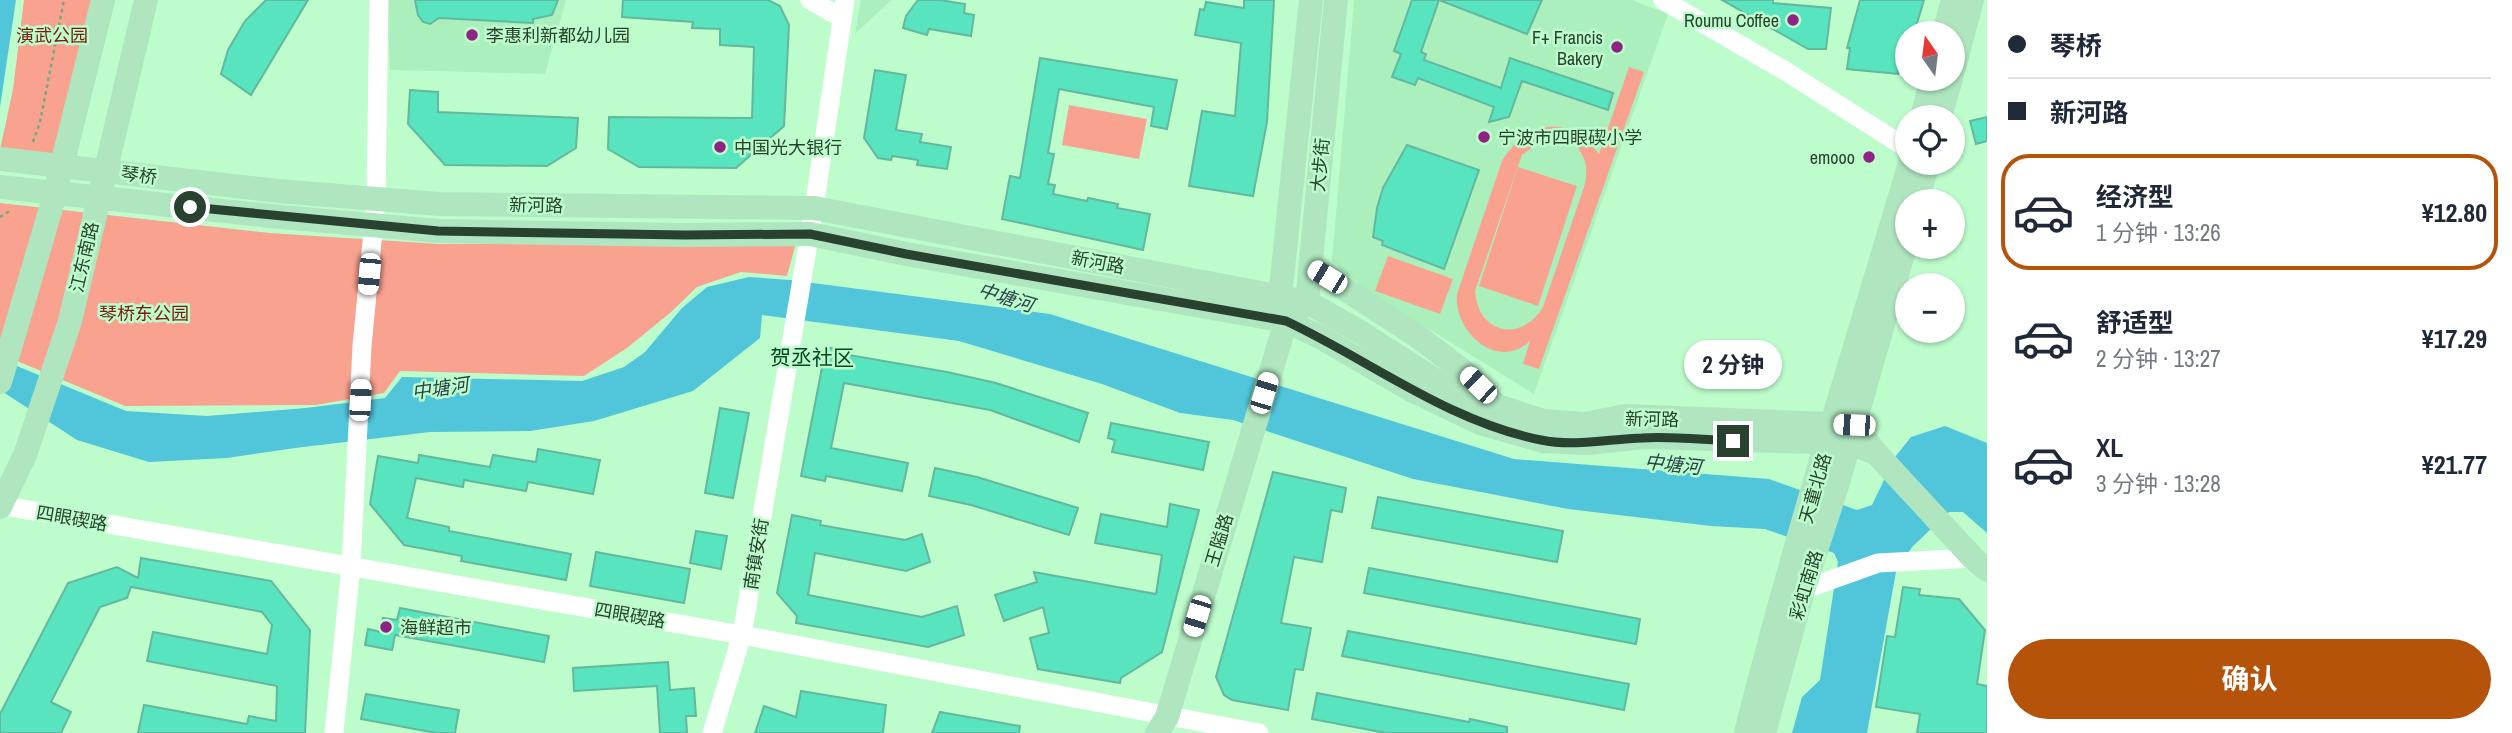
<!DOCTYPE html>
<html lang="zh">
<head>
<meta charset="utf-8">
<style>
	:root { --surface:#fff; --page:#f6f6f7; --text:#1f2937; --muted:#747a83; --line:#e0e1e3; --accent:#b45309 }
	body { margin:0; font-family:"Archivo Narrow","Noto Sans SC",sans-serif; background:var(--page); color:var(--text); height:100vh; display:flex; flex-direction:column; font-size:26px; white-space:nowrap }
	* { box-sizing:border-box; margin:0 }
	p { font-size:23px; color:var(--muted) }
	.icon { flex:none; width:38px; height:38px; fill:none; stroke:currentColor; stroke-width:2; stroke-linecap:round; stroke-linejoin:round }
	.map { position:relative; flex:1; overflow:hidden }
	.panel { display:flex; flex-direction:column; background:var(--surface); width:525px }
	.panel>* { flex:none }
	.banner { display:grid; align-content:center; height:154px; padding:0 21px; background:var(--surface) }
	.needle { width:46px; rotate:346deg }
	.controls { position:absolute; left:1895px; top:21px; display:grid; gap:14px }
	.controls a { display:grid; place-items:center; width:70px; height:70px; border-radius:50%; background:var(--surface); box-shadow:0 2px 5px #0004; font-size:35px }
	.end { position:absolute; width:32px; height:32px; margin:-16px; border:9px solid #28422f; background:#fff; box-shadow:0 0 0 4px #fff }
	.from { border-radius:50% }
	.bubble { position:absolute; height:49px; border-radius:24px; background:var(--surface); box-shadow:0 2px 5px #0004; font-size:23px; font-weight:700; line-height:49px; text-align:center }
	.car { position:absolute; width:21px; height:42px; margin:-21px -10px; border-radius:9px; box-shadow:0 0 5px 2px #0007; background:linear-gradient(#fff 24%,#345 0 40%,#fff 0 76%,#345 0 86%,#fff 0) }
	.banner b { display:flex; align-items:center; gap:24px; height:66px; font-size:26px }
	.banner b+b { border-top:2px solid var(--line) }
	.banner i { width:18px; height:18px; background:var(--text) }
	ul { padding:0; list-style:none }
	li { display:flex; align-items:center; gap:21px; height:116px; margin:0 14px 10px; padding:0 7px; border:4px solid transparent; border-radius:28px }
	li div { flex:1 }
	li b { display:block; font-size:26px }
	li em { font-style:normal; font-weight:700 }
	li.selected { border-color:var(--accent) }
	li>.icon { width:63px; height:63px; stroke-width:1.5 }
	.primary-button { display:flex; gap:14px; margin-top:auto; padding:14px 21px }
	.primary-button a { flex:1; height:80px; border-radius:42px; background:var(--accent); color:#fff; font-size:28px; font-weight:700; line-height:80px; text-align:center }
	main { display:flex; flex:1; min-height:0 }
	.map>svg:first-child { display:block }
	.built { fill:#abf0bc }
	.green { fill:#faa290; fill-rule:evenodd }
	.water { fill:#51c5da }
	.building { fill:#57e4be; stroke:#63b89e; stroke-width:2 }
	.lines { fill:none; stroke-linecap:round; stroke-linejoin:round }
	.path { stroke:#78a784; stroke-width:2.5; stroke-dasharray:3.5 3.5; stroke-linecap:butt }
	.minor { stroke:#fff; stroke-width:19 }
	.major { stroke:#afe6bf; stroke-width:24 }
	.route { stroke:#28422f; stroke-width:9 }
	.poi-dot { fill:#8f2285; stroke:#bdfdcc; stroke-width:2.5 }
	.labels { text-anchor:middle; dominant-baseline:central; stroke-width:5; stroke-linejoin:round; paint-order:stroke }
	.poi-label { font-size:18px; fill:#28422f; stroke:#bdfdcc; text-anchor:start }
	.park-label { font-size:18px; fill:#7a1c0d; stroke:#bdfdcc }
	.street-label { font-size:18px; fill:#28422f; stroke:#bdfdcc }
	.water-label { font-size:19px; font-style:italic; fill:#2a4449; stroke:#bdfdcc }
	.quarter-label { font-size:21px; fill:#024821; stroke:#bdfdcc }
</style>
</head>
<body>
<main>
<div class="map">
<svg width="1987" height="733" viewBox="0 0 1987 733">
	<rect width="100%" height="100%" fill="#bdfdcc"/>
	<!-- built -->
	<g class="built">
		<path d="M387,0H566L545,74L390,70Z"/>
		<path d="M861,0H891L855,34Z"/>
		<path d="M1354,0H1632L1668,14L1534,394L1367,291L1332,261Z"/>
	</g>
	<!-- green -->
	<g class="green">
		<path d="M24,0H93L54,158L0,150L13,89Z"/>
		<path d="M1629,67L1644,72L1539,369L1523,364L1530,341C1497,372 1453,331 1457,294L1502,161C1528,119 1569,114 1599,154ZM1553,139L1575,144C1586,158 1588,167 1585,184L1543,307C1521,343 1478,334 1475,291L1522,155L1542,141Z"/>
		<path d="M1069,105L1147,119L1139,159L1062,145Z"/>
		<path d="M1518,167L1577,186L1538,306L1479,286Z"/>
		<path d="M0,203L270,233L439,244L796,243L787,276L741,272L697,287L670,313L627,348L584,376L400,371L384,393L316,405L125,406L0,354Z"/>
		<path d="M1388,256L1453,279L1440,314L1375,291Z"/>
	</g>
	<!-- water -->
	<g class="water">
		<path d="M0,0H16L0,107Z"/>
		<path d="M749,277L790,280L1050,314L1514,459L1769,479L1857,510L1872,505L1895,457L1911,437L1945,426L1987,443V533L1963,512H1949L1912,547L1896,572L1867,733H1792L1802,697L1820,680L1838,562L1834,553L1765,529L1711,526L1568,509L1413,479L1233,420L1180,413L1102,384L959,341L762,315L760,338L693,391L594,421L530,431L430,432L295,448L227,458L149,462L77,440L0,390V359L126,411L207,416L306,408L385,398L402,377L582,381L624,367L645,352L682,308L707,287Z"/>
	</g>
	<!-- building -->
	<g class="building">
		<path d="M266,0H308L251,95L221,74L228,50L245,21Z"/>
		<path d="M415,0H558L552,15L533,19V23L439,18L430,24L423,22L418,15Z"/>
		<path d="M623,0H768L780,6L789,25L784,126L736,168L639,167L608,149L609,117L752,118L754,47L720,45V29L692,28L693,22L622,17Z"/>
		<path d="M918,0H940L965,4L964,13L974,15L971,36L929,29L927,35L903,28L906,16Z"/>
		<path d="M1244,0H1274L1267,122L1253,196L1189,186L1202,111L1235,116L1241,43L1195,35L1200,9L1204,10L1206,2L1244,8Z"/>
		<path d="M1412,0H1439L1421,52L1426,54L1424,60L1501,88L1510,58L1613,93L1608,110L1522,81L1509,117L1489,122L1494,107L1418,78L1415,85L1392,77L1401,54L1394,51Z"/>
		<path d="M1439,0H1542L1527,34Z"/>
		<path d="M1722,0H1773V3L1831,8L1826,49H1808Z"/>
		<path d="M1860,0H1924L1914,33H1908V57L1899,56L1898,74L1847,69L1850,48H1847Z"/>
		<path d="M1040,58L1177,80L1167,129L1151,126L1154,107L1059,89L1048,153L1054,154L1048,184L1055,185L1053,194L1087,201L1088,198L1118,204L1117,208L1150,214L1143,250L1002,219L1010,176L1020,178Z"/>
		<path d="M875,70L906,75L896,130L922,134L920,142L951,147L947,169L917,165L918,160L892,156L891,160L878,158L864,138Z"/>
		<path d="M410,90L438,92V112L578,118L576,148L547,166L445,165L408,124Z"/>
		<path d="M1987,117V141L1976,144L1970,121Z"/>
		<path d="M1407,145L1479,170L1444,269L1382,245L1383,241L1373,237L1377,208L1383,188Z"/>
		<path d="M826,347L850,351L849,355L947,372L996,383L1088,413L1079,442L990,410L844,383L831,448L908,463L902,491L826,476L825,481L801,476Z"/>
		<path d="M720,408L749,413L733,498L705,493Z"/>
		<path d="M1111,423L1209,442L1203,470L1112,452L1115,440L1108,438Z"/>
		<path d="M538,449L600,460L593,494L528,482L526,491L464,480L463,487L416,478L407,518L449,527V531L571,554L566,580L461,561L462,556L404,545L370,504L378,456L418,463L419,455L490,467L493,455L536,462Z"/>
		<path d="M935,468L977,477L1078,508L1069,535L971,505L929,496Z"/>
		<path d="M1273,472L1346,488L1342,512L1331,510L1322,562L1294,557L1281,623L1311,628L1303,670L1295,669L1288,710L1232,700L1224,695L1216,677Z"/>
		<path d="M1378,497L1563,531L1557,562L1372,528Z"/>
		<path d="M1170,504L1199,510L1162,652L1121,678L1120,683L1038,669L1030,638L1049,633L1043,607L1004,621L995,595L1037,582L1034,572L1156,594L1162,555L1095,543L1101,514L1167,527Z"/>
		<path d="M792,515L821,521L820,525L905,540L922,534L930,562L906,571L815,553L808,595L922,617L957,606L964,635L928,647L796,623L797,616L777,593Z"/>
		<path d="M696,531L727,536L721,569L690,563Z"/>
		<path d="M596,552L690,569L684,603L590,586Z"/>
		<path d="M141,558L271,581L310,630L305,733H138L144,705L247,724L249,716L276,721L277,686L147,661L153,632L267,654L272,625L262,612L131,587L127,598L100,607L51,702L71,712L61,733H0V714L68,583L117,567L138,578Z"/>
		<path d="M1369,568L1640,619L1636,644L1364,593Z"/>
		<path d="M1903,587L1920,589L1919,595L1959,599L1985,630L1977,684L1987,686V733H1917L1920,714L1876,707L1887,636L1895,637Z"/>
		<path d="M400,608L549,636L544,662L395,635L392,650L365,645L368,629L381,632L383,618L397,620Z"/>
		<path d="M1348,631L1629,684L1624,710L1342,656Z"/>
		<path d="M668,662L670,690L694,688L696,716H686L687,733H660L657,686L574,691L573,668Z"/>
		<path d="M801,691L886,705L883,733H755L764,706L796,717Z"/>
		<path d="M1317,693L1469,722L1470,719L1507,727V733H1386L1312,719Z"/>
		<path d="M366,694L459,710L455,733H436L361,719Z"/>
		<path d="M940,712L1020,726L1019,733H932Z"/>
	</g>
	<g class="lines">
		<!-- path -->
		<g class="path">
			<path d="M33,142L40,122L64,0"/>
			<path d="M0,217L8,212L9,208"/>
		</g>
		<!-- minor -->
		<g class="minor">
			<path d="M810,0L842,18"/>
			<path d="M1663,0L1787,72L1908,149"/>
			<path d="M0,505L742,635L1259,733"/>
			<path d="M1803,590L1878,563L1973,558"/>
			<path d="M334,733L351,566L362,346L376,200L379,0"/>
			<path d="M712,733L742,635L814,208L845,0"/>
		</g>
		<!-- major -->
		<g class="major">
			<path d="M1944,33L1953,0"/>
			<path d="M1953,71L1972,0"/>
			<path d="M1922,117L1932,79"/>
			<path d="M1940,117L1951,79"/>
			<path d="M0,159L278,191L439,204L814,208L1307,302L1360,332L1435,380L1466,396L1543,421L1585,424L1625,416L1854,425L1876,453L1973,558L1987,570"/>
			<path d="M0,187L270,216L438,231L685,235L810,234L906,254L1286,321L1320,337L1411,390L1480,423L1543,441L1587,443L1645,437L1849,443L1876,453"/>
			<path d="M1917,201L1928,163"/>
			<path d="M1311,267L1420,338L1463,371L1495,404"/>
			<path d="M1297,311L1307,302L1336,0"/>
			<path d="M0,382L53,201L103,0"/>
			<path d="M0,507L25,455L70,321L146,0"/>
			<path d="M1157,733L1167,717L1286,321L1280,297L1311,0"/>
			<path d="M1746,733C1794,541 1854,352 1910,163"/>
			<path d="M1764,733L1803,590L1837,486L1908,236"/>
		</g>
	</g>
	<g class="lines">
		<!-- route -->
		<path class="route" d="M190,207L438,231L685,235L810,234L906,254L1286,321C1371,361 1447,421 1541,440C1574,447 1609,439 1642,438C1672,436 1703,440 1733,441"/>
	</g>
	<!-- markers -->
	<g class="poi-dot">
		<circle cx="1793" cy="20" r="7"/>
		<circle cx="472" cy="35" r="7"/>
		<circle cx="1617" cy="47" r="7"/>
		<circle cx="1484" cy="137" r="7"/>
		<circle cx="720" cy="147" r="7"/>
		<circle cx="1869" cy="157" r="7"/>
		<circle cx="386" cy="627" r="7"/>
	</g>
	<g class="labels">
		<!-- poi labels -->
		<g class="poi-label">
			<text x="1779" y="20" text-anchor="end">Roumu Coffee</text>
			<text x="486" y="35">李惠利新都幼儿园</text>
			<text x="1603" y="37" text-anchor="end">F+ Francis<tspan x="1603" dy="21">Bakery</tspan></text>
			<text x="1498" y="137">宁波市四眼碶小学</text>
			<text x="734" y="147">中国光大银行</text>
			<text x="1855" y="157" text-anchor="end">emooo</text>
			<text x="400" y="627">海鲜超市</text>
		</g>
		<!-- park labels -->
		<g class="park-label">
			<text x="52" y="35">演武公园</text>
			<text x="144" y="313">琴桥东公园</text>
		</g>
		<!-- street labels -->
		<g class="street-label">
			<text transform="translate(1320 165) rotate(-85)">大步街</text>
			<text transform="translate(139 175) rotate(7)">琴桥</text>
			<text transform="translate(536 205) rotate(1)">新河路</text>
			<text transform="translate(84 257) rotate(-77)">江东南路</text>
			<text transform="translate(1098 262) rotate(11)">新河路</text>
			<text transform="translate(1652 419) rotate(1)">新河路</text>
			<text transform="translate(1815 488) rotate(-74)">天童北路</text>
			<text transform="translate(72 518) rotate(10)">四眼碶路</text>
			<text transform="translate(1219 540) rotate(-73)">王隘路</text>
			<text transform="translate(756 554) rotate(-81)">南镇安街</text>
			<text transform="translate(1806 585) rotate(-73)">彩虹南路</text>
			<text transform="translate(630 615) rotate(10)">四眼碶路</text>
		</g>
		<!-- water labels -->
		<g class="water-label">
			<text transform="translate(1006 297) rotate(17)">中塘河</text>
			<text transform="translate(440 388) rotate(-8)">中塘河</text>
			<text transform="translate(1673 464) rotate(6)">中塘河</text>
		</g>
		<!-- quarter labels -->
		<g class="quarter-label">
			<text x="812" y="357">贺丞社区</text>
		</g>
	</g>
</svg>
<div class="controls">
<a><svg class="needle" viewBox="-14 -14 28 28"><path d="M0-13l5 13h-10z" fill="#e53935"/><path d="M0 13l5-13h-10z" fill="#747a83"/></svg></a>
<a><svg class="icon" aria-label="locate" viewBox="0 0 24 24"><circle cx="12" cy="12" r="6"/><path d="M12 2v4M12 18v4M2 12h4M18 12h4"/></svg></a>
<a>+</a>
<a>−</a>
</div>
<i class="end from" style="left:190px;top:207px"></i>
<i class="end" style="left:1733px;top:441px"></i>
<div class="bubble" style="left:1684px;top:340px;width:98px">2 分钟</div>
<i class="car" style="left:369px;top:274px;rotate:185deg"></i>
<i class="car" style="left:1327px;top:277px;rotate:301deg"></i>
<i class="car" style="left:1478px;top:385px;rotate:314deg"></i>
<i class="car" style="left:1264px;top:393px;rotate:17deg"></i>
<i class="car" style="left:360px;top:400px;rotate:3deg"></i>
<i class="car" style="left:1854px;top:425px;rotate:272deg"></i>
<i class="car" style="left:1197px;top:616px;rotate:197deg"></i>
</div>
<section class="panel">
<div class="banner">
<b><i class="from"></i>琴桥</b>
<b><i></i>新河路</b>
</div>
<ul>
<li class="selected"><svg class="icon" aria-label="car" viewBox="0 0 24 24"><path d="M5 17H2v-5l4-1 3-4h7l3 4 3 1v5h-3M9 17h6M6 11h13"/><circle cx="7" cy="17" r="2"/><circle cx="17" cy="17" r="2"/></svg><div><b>经济型</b><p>1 分钟 · 13:26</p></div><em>¥12.80</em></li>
<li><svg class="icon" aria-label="car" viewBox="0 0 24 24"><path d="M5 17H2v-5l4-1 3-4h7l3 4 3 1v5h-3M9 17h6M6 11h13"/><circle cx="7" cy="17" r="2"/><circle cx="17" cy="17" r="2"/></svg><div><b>舒适型</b><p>2 分钟 · 13:27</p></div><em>¥17.29</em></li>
<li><svg class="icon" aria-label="car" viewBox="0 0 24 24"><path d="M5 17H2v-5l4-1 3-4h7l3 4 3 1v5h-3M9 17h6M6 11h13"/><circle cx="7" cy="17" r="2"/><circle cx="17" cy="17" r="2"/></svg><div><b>XL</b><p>3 分钟 · 13:28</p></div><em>¥21.77</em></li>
</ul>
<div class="primary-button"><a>确认</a></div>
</section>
</main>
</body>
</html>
